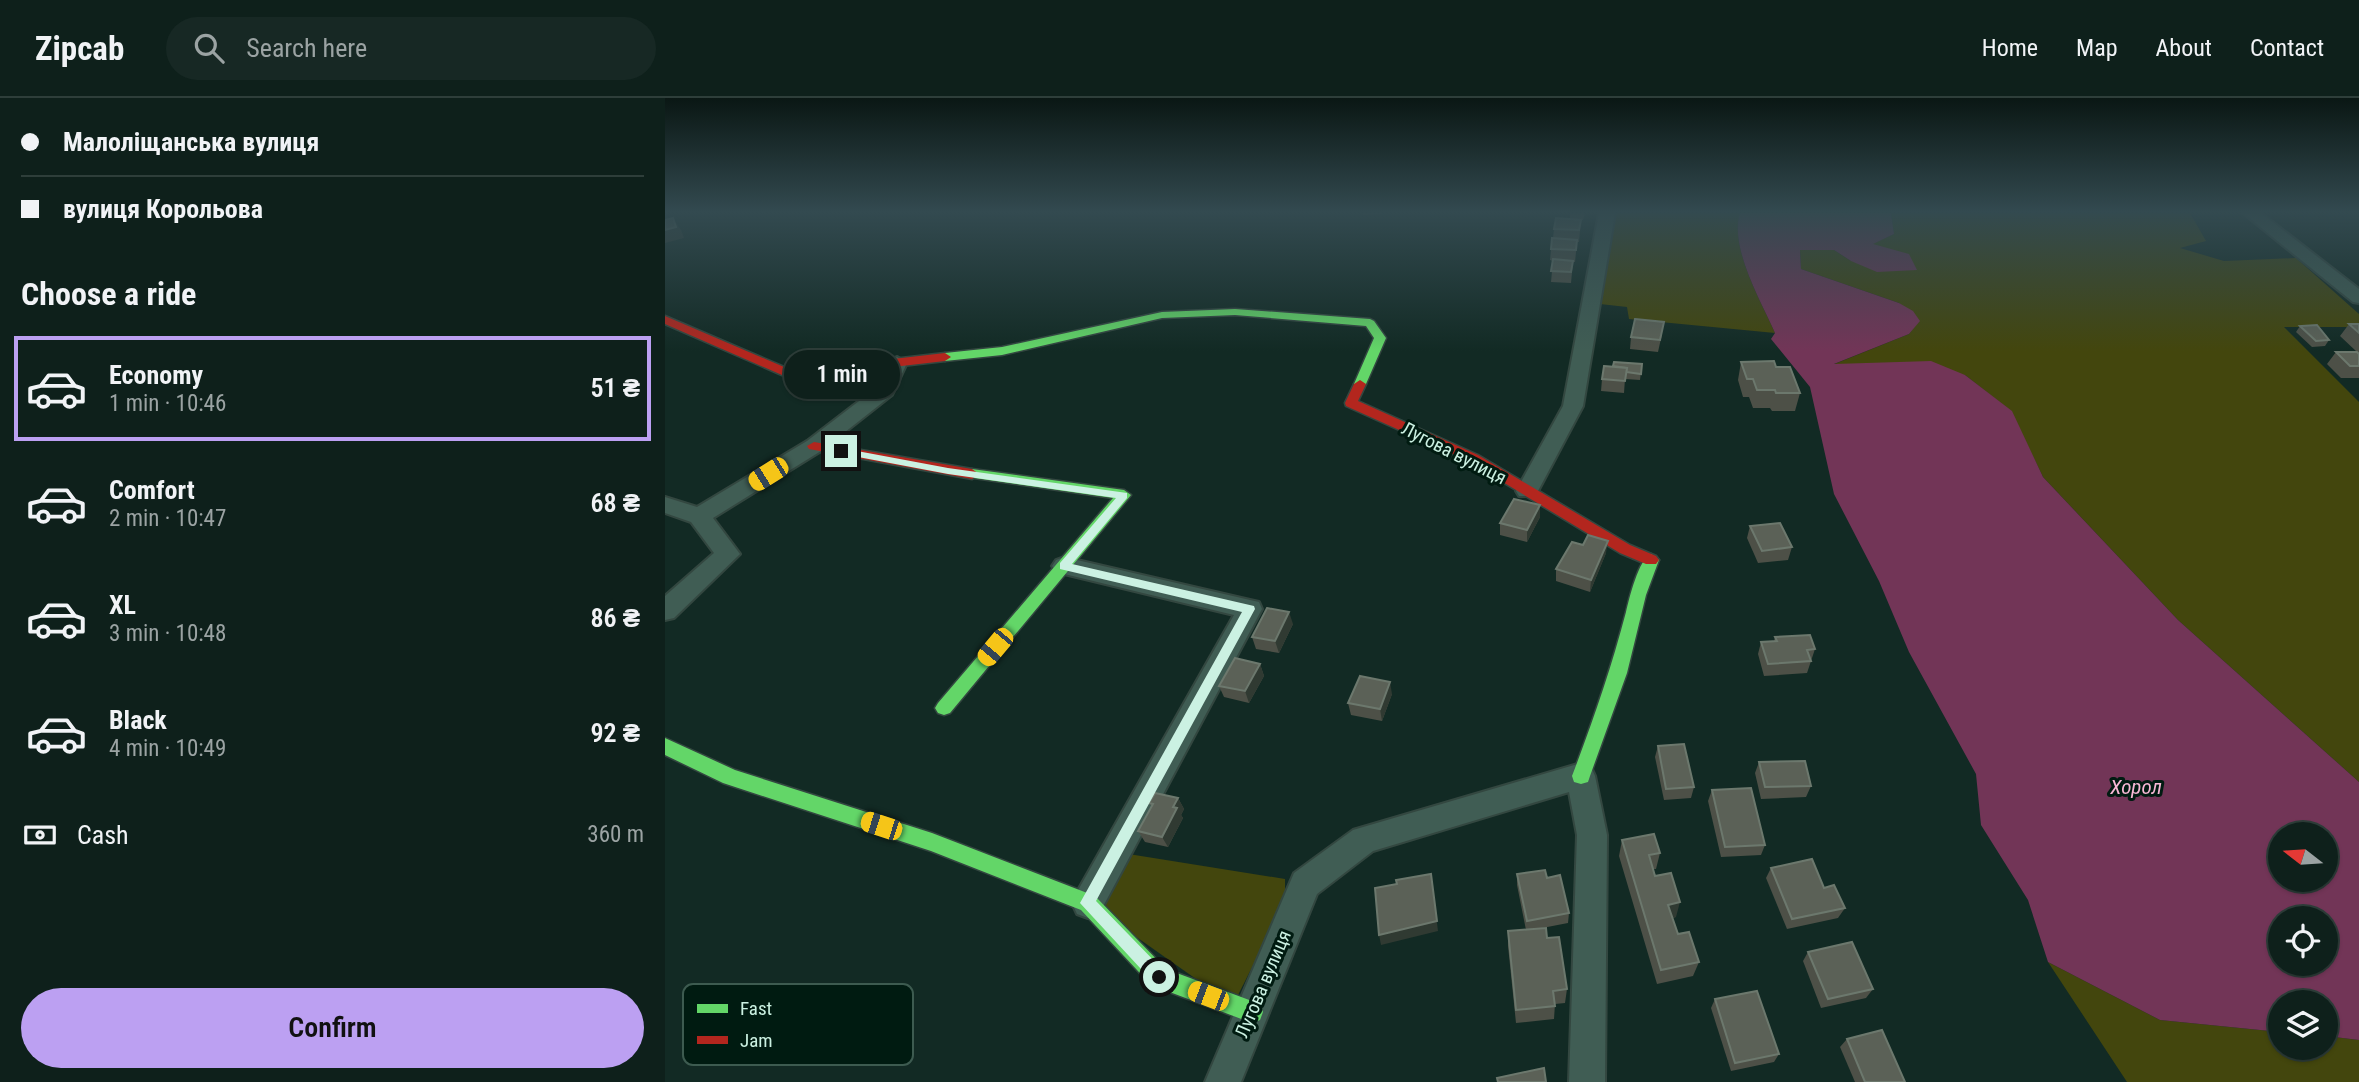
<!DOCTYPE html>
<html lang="en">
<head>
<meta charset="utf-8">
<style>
	:root { --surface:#0e201b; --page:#172824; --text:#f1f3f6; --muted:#9ba3a3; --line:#2e3e3a; --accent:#bca0f2 }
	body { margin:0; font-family:"Roboto Condensed",sans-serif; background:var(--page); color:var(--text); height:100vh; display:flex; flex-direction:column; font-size:26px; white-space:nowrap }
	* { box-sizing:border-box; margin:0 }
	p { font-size:23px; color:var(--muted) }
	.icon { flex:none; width:38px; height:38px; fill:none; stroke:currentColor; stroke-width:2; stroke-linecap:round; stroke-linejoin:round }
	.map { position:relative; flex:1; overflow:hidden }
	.details { display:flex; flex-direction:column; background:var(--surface); width:665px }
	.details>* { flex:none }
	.hud { display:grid; align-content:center; height:154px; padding:0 21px; background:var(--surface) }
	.needle { width:46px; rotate:287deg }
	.buttons { position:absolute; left:1603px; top:724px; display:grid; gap:14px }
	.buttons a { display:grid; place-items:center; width:70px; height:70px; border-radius:50%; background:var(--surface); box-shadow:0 2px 5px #0004,0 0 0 2px var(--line); font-size:35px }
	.end { position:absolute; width:32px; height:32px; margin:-16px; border:9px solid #cbf1e2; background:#111; box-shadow:0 0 0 4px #111 }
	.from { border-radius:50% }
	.bubble { position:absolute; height:49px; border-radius:24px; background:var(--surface); box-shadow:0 2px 5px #0004,0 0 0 2px var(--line); font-size:23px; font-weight:600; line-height:49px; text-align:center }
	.car { position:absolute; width:21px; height:42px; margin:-21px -10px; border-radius:9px; box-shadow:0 0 5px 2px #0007; background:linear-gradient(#f5c518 24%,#345 0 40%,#f5c518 0 76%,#345 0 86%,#f5c518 0) }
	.hud b { display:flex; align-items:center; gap:24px; height:66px; font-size:26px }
	.hud b+b { border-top:2px solid var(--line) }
	.hud i { width:18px; height:18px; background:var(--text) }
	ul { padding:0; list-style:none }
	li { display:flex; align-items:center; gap:21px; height:105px; margin:0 14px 10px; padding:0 7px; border:4px solid transparent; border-radius:0px }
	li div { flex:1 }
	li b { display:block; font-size:26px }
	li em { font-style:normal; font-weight:600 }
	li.selected { border-color:var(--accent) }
	li>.icon { width:63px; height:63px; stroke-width:1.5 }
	h2 { padding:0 21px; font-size:32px; line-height:84px }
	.pay { display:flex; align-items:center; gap:18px; height:77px; padding:0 21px; font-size:26px }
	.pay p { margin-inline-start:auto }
	.cta { display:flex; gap:14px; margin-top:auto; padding:14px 21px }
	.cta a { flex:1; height:80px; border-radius:42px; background:var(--accent); color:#111; font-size:28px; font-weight:600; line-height:80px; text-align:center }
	header { display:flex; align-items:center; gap:42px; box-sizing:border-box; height:98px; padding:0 35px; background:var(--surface); border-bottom:2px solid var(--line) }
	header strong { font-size:33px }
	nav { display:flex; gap:38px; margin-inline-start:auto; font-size:24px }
	.search { width:490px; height:63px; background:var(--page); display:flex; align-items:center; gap:18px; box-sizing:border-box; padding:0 24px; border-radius:38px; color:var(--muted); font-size:26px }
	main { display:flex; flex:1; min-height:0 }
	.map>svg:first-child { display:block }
	.green { fill:#43460d }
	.water { fill:#723557; fill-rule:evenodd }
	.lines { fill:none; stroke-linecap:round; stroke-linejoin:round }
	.street-casing { stroke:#334740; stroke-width:4 }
	.fast-casing { stroke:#334740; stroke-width:3 }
	.jam-casing { stroke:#334740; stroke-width:3 }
	.street { fill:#405d54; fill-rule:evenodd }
	.fast { fill:#63d668; fill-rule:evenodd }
	.jam { fill:#b3261e; fill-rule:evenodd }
	.wall { fill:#4d5047 }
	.shaded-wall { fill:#303a32 }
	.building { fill:#5b6157; stroke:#6c786d; stroke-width:2 }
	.route { fill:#cbf1e2 }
	.labels { text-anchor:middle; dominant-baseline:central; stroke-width:6; stroke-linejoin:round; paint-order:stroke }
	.street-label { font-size:19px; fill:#cbf1e2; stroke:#001b11 }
	.water-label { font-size:21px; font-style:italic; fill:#f7b7d5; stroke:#001b11 }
	.key { fill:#001b11; stroke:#3d5b50; stroke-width:2 }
	.key-label { font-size:19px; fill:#cbf1e2 }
</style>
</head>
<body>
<header>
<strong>Zipcab</strong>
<div class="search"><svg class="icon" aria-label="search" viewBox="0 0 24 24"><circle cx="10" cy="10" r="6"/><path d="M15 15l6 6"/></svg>Search here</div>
<nav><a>Home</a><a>Map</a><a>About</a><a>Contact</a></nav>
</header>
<main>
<section class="details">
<div class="hud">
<b><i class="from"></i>Малоліщанська вулиця</b>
<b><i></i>вулиця Корольова</b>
</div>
<h2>Choose a ride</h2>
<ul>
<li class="selected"><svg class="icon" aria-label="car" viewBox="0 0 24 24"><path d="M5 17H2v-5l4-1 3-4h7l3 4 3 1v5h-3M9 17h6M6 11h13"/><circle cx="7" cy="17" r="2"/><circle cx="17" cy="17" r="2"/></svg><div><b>Economy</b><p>1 min · 10:46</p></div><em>51 ₴</em></li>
<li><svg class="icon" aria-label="car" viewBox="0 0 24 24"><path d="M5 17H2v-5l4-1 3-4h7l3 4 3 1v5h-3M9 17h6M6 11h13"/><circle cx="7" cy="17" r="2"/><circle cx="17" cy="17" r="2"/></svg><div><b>Comfort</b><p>2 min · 10:47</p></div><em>68 ₴</em></li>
<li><svg class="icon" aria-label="car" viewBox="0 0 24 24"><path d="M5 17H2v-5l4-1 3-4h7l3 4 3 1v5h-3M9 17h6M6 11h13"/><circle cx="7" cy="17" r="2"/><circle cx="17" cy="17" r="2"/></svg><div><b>XL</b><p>3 min · 10:48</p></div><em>86 ₴</em></li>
<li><svg class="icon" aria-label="car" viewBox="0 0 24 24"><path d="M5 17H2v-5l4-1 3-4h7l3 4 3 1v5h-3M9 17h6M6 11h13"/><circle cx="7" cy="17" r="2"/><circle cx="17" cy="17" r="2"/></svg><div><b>Black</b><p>4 min · 10:49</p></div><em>92 ₴</em></li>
</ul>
<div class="pay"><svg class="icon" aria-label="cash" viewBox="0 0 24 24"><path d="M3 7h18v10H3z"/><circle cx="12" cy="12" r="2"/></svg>Cash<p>360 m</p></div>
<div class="cta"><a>Confirm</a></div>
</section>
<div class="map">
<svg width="1694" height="984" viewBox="0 0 1694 984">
	<rect width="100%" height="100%" fill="#122a24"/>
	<!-- green -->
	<g class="green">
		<path d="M949,115H1075C1064,149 1096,203 1110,235L964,221L962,209L935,206Z"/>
		<path d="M1226,115H1525L1541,143L1515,150L1559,163L1631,160L1694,216V229H1619L1694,304V684L1513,522L1378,379L1346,313L1300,277L1167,267L1244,236L1254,223L1234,205L1136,171L1135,151L1169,152L1186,163L1207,146L1229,136Z"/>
		<path d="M451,754L620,781V804L568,907L423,805Z"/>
		<path d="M1383,864L1495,922L1615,934V950H1661V938L1694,942V984H1462Z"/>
	</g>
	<!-- water -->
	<path class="water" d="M1075,115H1226L1229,136L1208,146L1244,156L1252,172L1212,174L1186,163L1169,152H1135L1136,171L1234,205L1248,213L1255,223L1244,236L1169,266L1266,263L1300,277L1347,313L1378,379L1513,522L1694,684V942L1661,938V905H1615V934L1495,922L1383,864L1363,802L1316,727L1311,676L1244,554L1214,483L1169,396L1145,289L1106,241L1110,235C1096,203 1064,149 1075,115ZM1615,737H1661V782H1615ZM1615,821H1661V866H1615Z"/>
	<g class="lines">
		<!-- street casing -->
		<g class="street-casing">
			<g id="street">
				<path d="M934,115H950L918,308L873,393L870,398H854L851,393L898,308Z"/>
				<path d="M1578,115H1596L1694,191V205L1688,204Z"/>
				<path d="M232,259L242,265L227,297L156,353L48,420L75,456L9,520L0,522V498L49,455L26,424L0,415V399L32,409L142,343L211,290L222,265Z"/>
				<path d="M399,459L585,502L594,504L597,511L434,816L423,820L412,816L407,805L412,794L569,517L391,474L387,468L391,462Z"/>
				<path d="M916,665L926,669L930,678L942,737L940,984H904L912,737L904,694L708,753L652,796L576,984H540L629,775L688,732Z"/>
			</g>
		</g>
		<!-- fast casing -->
		<g class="fast-casing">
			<g id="fast">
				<path d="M570,211L705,221L709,223L721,240L701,286L695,290L689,286L709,240L701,228L570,217L497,220L337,257L280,263L274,259L280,255L337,249L497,214Z"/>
				<path d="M307,371L459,392L466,397L285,615L279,617L273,615L270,610L273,605L448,400L302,379L300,376L302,373Z"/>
				<path d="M986,456L994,462L981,497L962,575L925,678L923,684L916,686L909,684L907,678C928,623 946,571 961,514C964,501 974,460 986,456Z"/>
				<path d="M0,640L70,672L267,735L430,798L501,871L595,906L598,914L595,922L587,925L486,887L416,812L266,753L58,685L0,657Z"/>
			</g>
		</g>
		<!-- jam casing -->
		<g class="jam-casing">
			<g id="jam">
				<path d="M0,218L119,269L167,268L280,255L286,259L280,263L167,276L117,277L0,226Z"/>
				<path d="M695,282L701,286L693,303L813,357L965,447L991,458L994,462L991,466H981L955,455L803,363L681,308L680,305L689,286Z"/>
				<path d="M149,344L307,371L314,376L307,381L144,351L142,348Z"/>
			</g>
		</g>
		<!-- street -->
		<use href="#street" class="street"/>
		<!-- fast -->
		<use href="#fast" class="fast"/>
		<!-- jam -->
		<use href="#jam" class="jam"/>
	</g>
	<!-- wall -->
	<g class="wall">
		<path d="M698,115H717V116L698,117Z"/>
		<path d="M905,115H920L918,122H916L914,144H912L910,164H908L906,185L886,184L888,163L885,162L886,151L888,140L889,131L905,121Z"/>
		<path d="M1684,226H1694V280H1676L1662,266L1671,254H1692L1675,238Z"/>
		<path d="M1635,228L1664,242L1660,248L1647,249L1631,234Z"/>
		<path d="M997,236L993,254L965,251L966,239Z"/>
		<path d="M1076,264L1111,269L1135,295L1130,313H1107L1105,310H1088L1084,299H1078L1073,282Z"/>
		<path d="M977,266L975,282L960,281L959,295L936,293L937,281L948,268Z"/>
		<path d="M875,419L862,444L835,437V425Z"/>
		<path d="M1085,428L1127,449L1123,462L1093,465L1082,440Z"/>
		<path d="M941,455L925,494L891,483V471Z"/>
		<path d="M628,526L614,555L591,551L587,539Z"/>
		<path d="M1110,539L1150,551L1142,575L1099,578L1093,556L1096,544L1109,543Z"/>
		<path d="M595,566L599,578L584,605L559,599L554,588Z"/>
		<path d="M727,596L717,623L686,617L683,605Z"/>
		<path d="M993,648L1029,689L1026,700L999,702L990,659Z"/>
		<path d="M1094,664L1146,688L1141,699L1096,701L1090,675Z"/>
		<path d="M1047,692L1100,747L1096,757L1056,759L1043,703Z"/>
		<path d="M513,700L519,711L516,717L518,720L503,749L480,744L473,733L487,709L484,705Z"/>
		<path d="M957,742L995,755L991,771H988L990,778L1011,819L1007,820L1013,836L1034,864L1028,878L992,886L954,758Z"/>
		<path d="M1106,770L1159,790L1180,810L1173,820L1122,831L1101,780Z"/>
		<path d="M852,776L882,780L904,815L903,825L872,831L882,840L902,891L900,905L890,906L889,921L851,925L843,848V833L861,832L852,787Z"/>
		<path d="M1143,854L1208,891L1201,900L1156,910L1138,863Z"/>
		<path d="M1050,901L1114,956L1109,964L1066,973L1046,910Z"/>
		<path d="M1182,941L1240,984H1190L1175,949Z"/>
	</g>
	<!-- shaded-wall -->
	<g class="shaded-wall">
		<path d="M8,120L16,132L19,140L0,145V132Z"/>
		<path d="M875,407V419L862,444V432Z"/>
		<path d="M943,443L941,455L925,494L926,482Z"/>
		<path d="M624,514L628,526L614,555L610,543Z"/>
		<path d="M595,566L599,578L584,605L580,593Z"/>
		<path d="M725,584L727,596L717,623L715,611Z"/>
		<path d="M513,700L519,711L516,717L518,720L503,749L497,739Z"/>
		<path d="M766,776L773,833L716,847L714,837Z"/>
		<path d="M1015,804L1011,819L999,821L1003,807Z"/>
	</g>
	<!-- building -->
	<g class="building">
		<path d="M8,120L11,129L0,132V122Z"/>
		<path d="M891,120L916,122L914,132L889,131Z"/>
		<path d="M887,140L912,142L911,152L886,151Z"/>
		<path d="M888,161L908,163L906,174L886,173Z"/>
		<path d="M970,221L999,224L995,242L966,239Z"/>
		<path d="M1684,226H1694V235Z"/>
		<path d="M1652,227L1664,242L1651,243L1635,228Z"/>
		<path d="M1671,254H1692L1694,256V268H1685Z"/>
		<path d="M1109,263L1111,269H1125L1135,295H1111L1110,292H1092L1088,281H1082L1076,264Z"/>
		<path d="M949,264L977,266L976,276L961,274L962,270L948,268Z"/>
		<path d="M939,268L962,270L960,283L937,281Z"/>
		<path d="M849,401L875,407L862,432L835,425Z"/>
		<path d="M1115,425L1127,449L1097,453L1085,428Z"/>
		<path d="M923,437L943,443L926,482L891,471L907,444L918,447Z"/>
		<path d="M602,510L624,514L610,543L587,539Z"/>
		<path d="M1145,537L1150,551L1142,552L1146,563L1103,566L1096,544L1112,543L1110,539Z"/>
		<path d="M570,560L595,566L580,593L554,588Z"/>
		<path d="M695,578L725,584L715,611L683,605Z"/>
		<path d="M1019,646L1029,689L1001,691L993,648Z"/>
		<path d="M1140,663L1146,688L1100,689L1094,664Z"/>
		<path d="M1086,690L1100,747L1060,749L1047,692Z"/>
		<path d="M490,695L513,700L508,709L512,710L497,739L473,733L488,706L484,705Z"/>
		<path d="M989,736L995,755L984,757L990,778L1006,775L1015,804L1003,807L1013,836L1024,834L1034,864L996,872L957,742Z"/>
		<path d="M1147,761L1159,790L1169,787L1180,810L1127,821L1106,770Z"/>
		<path d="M880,772L882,780L895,777L904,815L862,823L852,776Z"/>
		<path d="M766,776L772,823L714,837L710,790L732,786L731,782Z"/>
		<path d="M881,830L882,840L894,839L902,891L888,893L890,908L851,912L843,833Z"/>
		<path d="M1187,844L1208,891L1163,901L1143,854Z"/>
		<path d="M1092,893L1114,956L1070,965L1050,901Z"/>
		<path d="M1217,932L1240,984H1200L1182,941Z"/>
		<path d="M879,970L881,984H833L832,980Z"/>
	</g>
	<!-- sky -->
	<linearGradient id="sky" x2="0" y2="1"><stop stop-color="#0a1714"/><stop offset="0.45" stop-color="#334a50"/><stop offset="1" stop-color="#334a50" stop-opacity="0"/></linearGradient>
	<rect width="1694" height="253" fill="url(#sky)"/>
	<!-- route -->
	<path class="route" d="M176,350L283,370L462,395V400L407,466L589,508L590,511L431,803L499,873V884H488L415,805L577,514L395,471V465L451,400L283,376L172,355Z"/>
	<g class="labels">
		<!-- street labels -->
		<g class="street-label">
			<text transform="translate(789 355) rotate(27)">Лугова вулиця</text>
			<text transform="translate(598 886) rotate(-67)">Лугова вулиця</text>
		</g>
		<!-- water labels -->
		<g class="water-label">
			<text x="1471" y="689">Хорол</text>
		</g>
	</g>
	<!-- legend -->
	<rect x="18" y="886" width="230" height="81" rx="10" class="key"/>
	<rect x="32" y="906" width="31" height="9" fill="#63d668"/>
	<rect x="32" y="938" width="31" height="8" fill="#b3261e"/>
	<g class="key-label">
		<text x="75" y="917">Fast</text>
		<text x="75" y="949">Jam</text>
	</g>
</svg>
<div class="buttons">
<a><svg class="needle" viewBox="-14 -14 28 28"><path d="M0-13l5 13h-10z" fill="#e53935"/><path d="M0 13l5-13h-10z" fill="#9ba3a3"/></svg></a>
<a><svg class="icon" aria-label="locate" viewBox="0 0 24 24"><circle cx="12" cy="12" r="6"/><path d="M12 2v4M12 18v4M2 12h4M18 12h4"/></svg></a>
<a><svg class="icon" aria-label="layers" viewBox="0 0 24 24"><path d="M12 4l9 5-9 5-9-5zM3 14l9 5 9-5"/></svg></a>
</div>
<i class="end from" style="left:494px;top:879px"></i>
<i class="end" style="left:176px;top:353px"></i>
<div class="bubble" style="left:119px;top:252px;width:116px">1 min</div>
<i class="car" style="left:103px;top:376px;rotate:238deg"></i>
<i class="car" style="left:330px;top:549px;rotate:220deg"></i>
<i class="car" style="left:216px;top:728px;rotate:288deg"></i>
<i class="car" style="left:543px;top:898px;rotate:291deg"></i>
</div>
</main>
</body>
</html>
